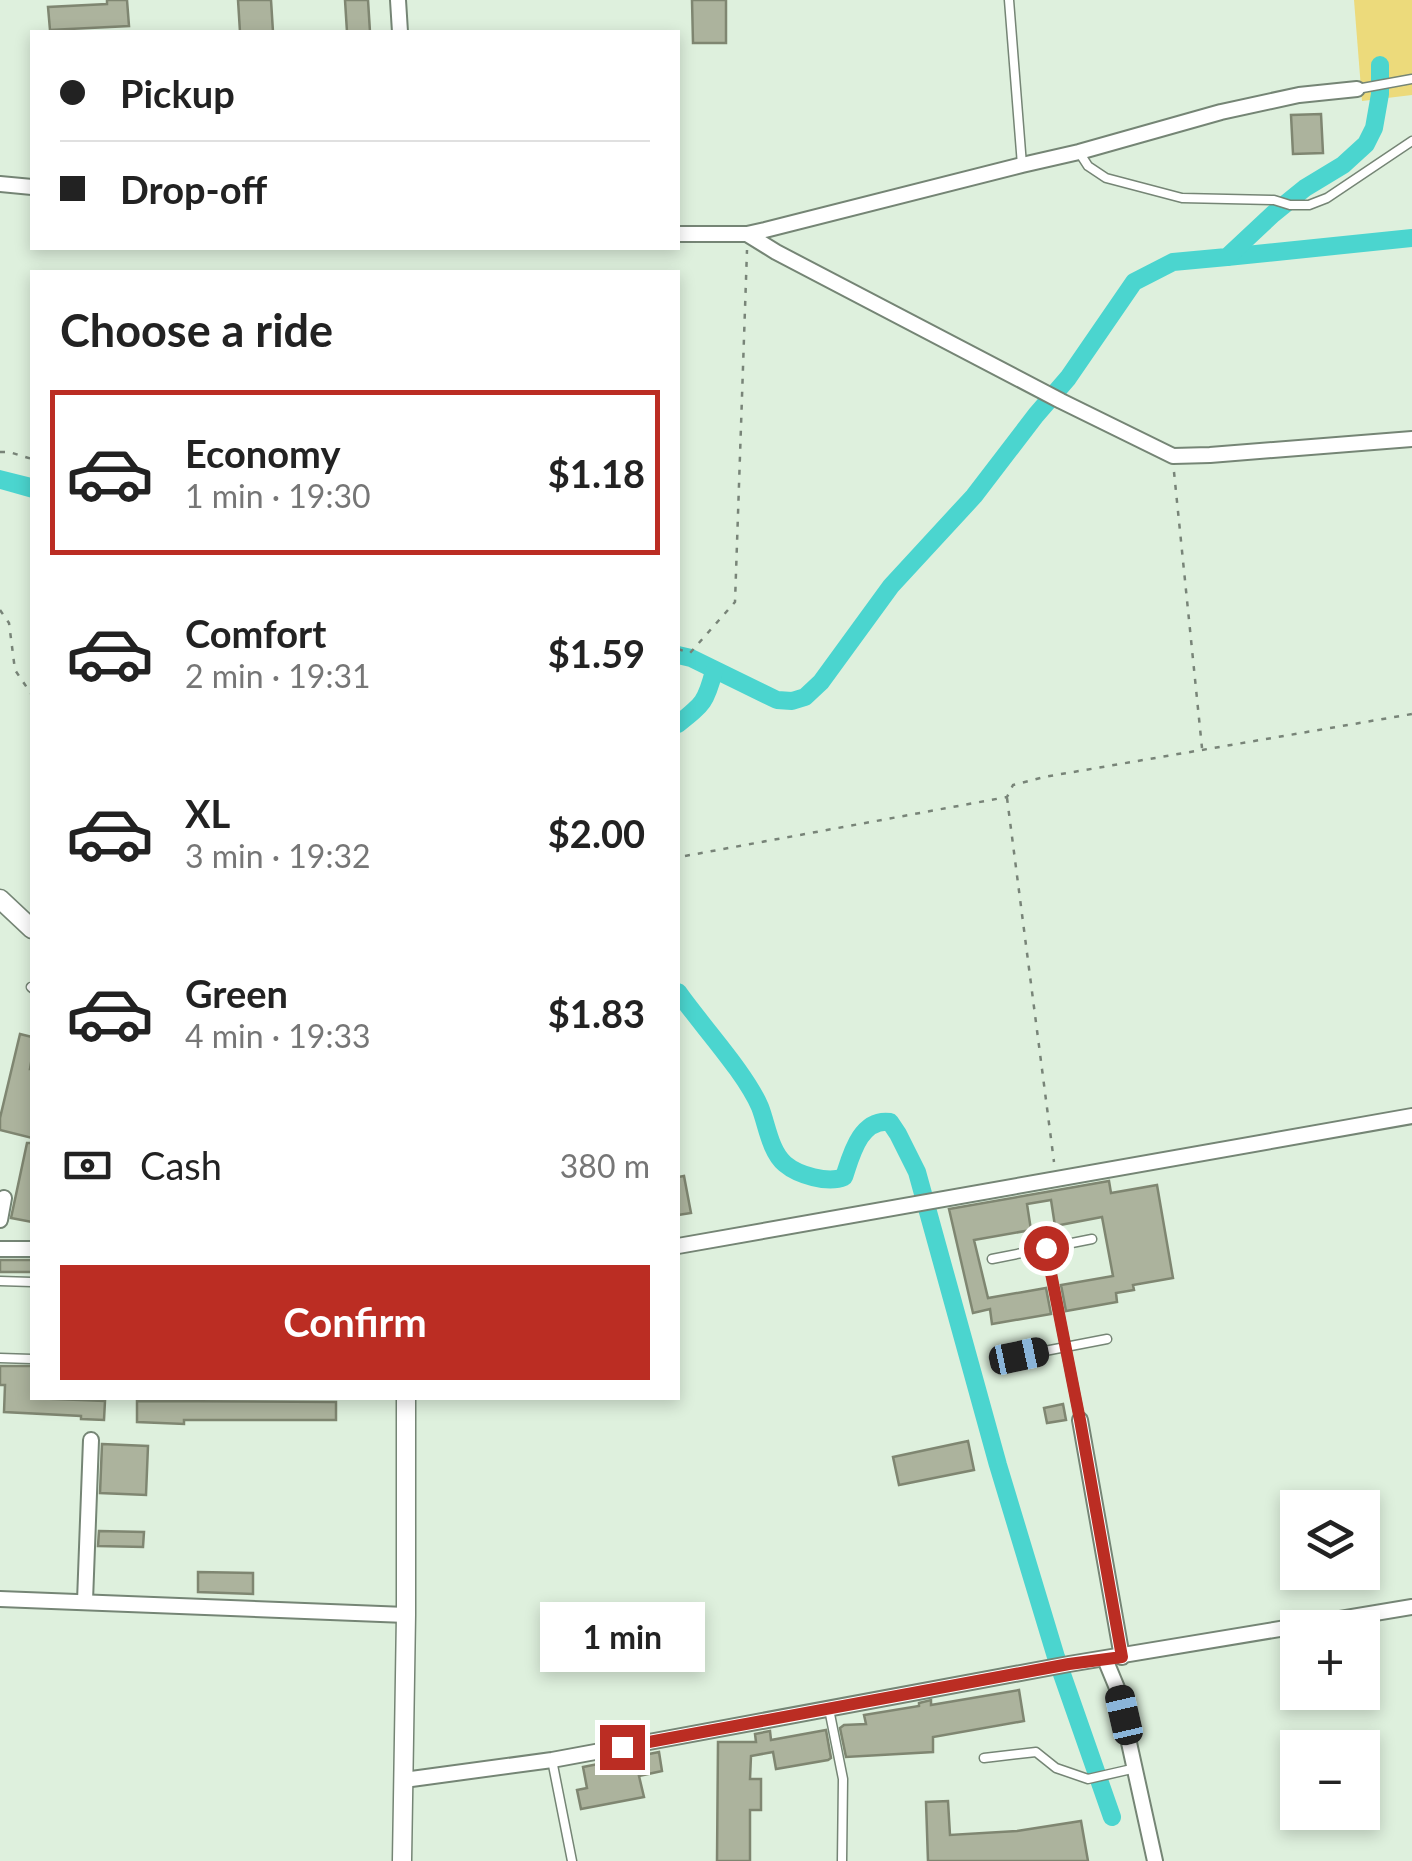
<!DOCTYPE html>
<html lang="en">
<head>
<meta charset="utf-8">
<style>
	:root { --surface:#fff; --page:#f6f6f6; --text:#222; --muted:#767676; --line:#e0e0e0; --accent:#bb2d23 }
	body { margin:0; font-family:Lato,sans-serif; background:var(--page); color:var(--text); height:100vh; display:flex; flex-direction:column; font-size:38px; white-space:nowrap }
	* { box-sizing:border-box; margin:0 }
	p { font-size:32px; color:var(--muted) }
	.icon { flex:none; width:55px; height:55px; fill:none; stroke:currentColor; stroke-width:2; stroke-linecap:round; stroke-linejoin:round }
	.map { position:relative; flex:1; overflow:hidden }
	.drawer { position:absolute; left:30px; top:270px; width:650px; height:1130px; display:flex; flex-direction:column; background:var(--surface); border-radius:0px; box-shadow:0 5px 15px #0003 }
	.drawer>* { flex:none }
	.guide { position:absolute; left:30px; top:30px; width:650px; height:220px; border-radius:0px; box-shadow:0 5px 15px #0003; display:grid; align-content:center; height:220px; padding:0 30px; background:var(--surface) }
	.fabs { position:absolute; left:1280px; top:1490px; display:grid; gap:20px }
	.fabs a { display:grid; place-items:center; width:100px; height:100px; border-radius:0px; background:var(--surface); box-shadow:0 5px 15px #0003; font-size:50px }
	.end { position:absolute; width:45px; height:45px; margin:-22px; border:12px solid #bb2d23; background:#fff; box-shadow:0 0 0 5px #fff }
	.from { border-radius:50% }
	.bubble { position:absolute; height:70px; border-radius:0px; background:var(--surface); box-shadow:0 5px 15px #0003; font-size:32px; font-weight:700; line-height:70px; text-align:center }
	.car { position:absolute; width:30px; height:60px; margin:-30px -15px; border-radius:12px; box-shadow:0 0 8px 2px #0007; background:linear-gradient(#222 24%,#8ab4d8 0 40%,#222 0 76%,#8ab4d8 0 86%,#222 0) }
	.guide b { display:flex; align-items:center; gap:35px; height:95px; font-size:38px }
	.guide b+b { border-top:2px solid var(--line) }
	.guide i { width:25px; height:25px; background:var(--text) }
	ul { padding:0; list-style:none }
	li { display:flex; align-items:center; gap:30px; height:165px; margin:0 20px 15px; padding:0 10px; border:5px solid transparent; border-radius:0px }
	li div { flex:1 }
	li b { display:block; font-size:38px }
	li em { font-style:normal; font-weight:700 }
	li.selected { border-color:var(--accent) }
	li>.icon { width:90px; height:90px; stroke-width:1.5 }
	h2 { padding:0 30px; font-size:45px; line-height:120px }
	.pay { display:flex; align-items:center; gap:25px; height:110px; padding:0 30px; font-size:38px }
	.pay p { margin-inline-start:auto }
	.cta { display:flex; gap:20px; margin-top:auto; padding:20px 30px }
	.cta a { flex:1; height:115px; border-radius:0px; background:var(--accent); color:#fff; font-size:40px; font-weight:700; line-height:115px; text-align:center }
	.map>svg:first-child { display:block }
	.green { fill:#ecda7b }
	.water { fill:#4bd5cf }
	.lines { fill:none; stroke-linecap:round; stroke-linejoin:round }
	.canal { stroke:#4bd5cf; stroke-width:18 }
	.building { fill:#acb39d; stroke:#7f8671; stroke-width:2.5 }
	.service-casing { stroke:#758575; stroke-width:11 }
	.minor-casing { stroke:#758575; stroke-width:18 }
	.tertiary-casing { stroke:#758575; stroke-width:21 }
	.path { stroke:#788478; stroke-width:2.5; stroke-dasharray:5 8; stroke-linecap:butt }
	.service { stroke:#fff; stroke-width:8 }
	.minor { stroke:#fff; stroke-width:14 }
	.tertiary { stroke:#fff; stroke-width:18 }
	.route { stroke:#bb2d23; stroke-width:12 }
</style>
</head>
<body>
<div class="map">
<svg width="1412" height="1861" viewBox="0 0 1412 1861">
	<rect width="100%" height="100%" fill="#def0dd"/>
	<!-- green -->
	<path class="green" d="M1354,0H1412V95L1362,101Z"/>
	<!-- water -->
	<path class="water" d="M0,470L32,478V498L0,489Z"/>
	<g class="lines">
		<!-- canal -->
		<g class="canal">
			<path d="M1227,257L1412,238"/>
			<path d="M678,655L691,658L777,700L792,701L805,697L821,682L891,586L974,496L1036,415L1068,378L1134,282L1173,262L1227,257L1273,214L1305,188L1343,165L1366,144L1374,128L1380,94V65"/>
			<path d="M678,724C703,704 706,702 714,671"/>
			<path d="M678,992C701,1025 745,1072 760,1107C767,1125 770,1151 785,1164C798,1175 828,1184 844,1177C851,1156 860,1118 890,1122L898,1134L917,1172L998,1465L1056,1657L1112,1817"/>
		</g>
	</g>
	<!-- building -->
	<g class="building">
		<path d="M107,0H127L129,26L50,30L48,7L107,4Z"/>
		<path d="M238,0H271L273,32H240Z"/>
		<path d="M345,0H368L370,32H347Z"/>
		<path d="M692,0H726V43H693Z"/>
		<path d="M1321,114L1323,153L1293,154L1291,115Z"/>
		<path d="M20,1034L32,1037V1057L30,1069H32V1138L0,1130V1118Z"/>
		<path d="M27,1143H32V1222L11,1218Z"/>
		<path d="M684,1176L691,1213L678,1215V1177Z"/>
		<path d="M1109,1181L1111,1193L1157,1185L1173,1278L1133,1285L1134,1290L1116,1293L1117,1302L1066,1311L1061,1285L1113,1276L1102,1217L1055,1226L1051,1200L1027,1204L1031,1230L974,1240L988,1298L1046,1288L1051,1314L992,1324L990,1309L973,1313L949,1209Z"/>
		<rect x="0" y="1260" width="32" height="12"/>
		<path d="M0,1366H32V1398L105,1401L104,1420L81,1419V1416L4,1412L5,1385H0Z"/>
		<path d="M137,1401L336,1402V1420H184V1424L137,1422Z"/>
		<path d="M1063,1404L1066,1420L1047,1423L1044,1408Z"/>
		<path d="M968,1441L974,1470L899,1485L893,1457Z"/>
		<path d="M102,1444L148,1446L146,1495L100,1493Z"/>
		<path d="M99,1531L144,1532L143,1547L98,1546Z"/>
		<path d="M198,1572L253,1573V1594L198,1592Z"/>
		<path d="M1019,1690L1024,1721L933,1737V1752L846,1757L840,1728L844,1725L866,1724L864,1715L919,1706V1703L931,1700V1705Z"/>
		<path d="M826,1730L831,1758L828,1760L776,1769L773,1752L751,1756L750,1779H761V1810H750V1861H717L718,1742H756L755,1734L770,1731L771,1740Z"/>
		<path d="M659,1752L662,1771L639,1776L644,1797L581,1809L577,1790L587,1788L583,1767Z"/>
		<path d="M948,1801L950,1835L1017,1831L1081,1821L1088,1861H928L926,1802Z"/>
	</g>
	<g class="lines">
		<!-- service casing -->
		<g class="service-casing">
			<g id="service">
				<path d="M1009,0L1022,165"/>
				<path d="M1357,89L1412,79"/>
				<path d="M1079,152L1088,166L1106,178L1182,198L1274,200L1290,205H1309L1327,198L1412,141"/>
				<path d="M31,987L32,988"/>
				<path d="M1046,1248L1080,1420"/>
				<path d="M992,1259L1092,1239"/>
				<path d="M0,1281L32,1282"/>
				<path d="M1019,1356L1107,1339"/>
				<path d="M0,1358L32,1359"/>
				<path d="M829,1709L843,1779L842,1861"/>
				<path d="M984,1758L1036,1752L1056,1768L1088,1779L1136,1768"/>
				<path d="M552,1760L572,1861"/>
			</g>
		</g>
		<!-- minor casing -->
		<g class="minor-casing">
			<g id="minor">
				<path d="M398,0L400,32"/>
				<path d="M0,184L32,187"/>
				<path d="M678,234H747L765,230L1022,165L1079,152L1221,112L1299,95L1357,89"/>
				<path d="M747,234L776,252L1061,401L1173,456L1210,455L1412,439"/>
				<path d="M0,1220L4,1198"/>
				<path d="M678,1246L1412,1116"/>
				<path d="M0,1249H32"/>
				<path d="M1080,1420L1122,1657"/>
				<path d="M0,1599L406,1615"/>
				<path d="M85,1601L91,1440"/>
				<path d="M1105,1659L1117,1688L1155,1861"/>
				<path d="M404,1780L552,1760L1069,1664L1412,1607"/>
			</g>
		</g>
		<!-- tertiary casing -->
		<g class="tertiary-casing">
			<g id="tertiary">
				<path d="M0,899L32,929"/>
				<path d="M402,1861L406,1615V1398"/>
			</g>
		</g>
		<!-- path -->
		<g class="path">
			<path d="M0,452H9L32,459"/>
			<path d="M1174,472L1202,748"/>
			<path d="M0,610L9,623L15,670L32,695"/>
			<path d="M678,649L690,653L735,602L747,250"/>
			<path d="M1007,798L1054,1162"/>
			<path d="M685,856L1007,797L1013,785L1044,777L1412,714"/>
		</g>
		<!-- service -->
		<use href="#service" class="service"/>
		<!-- minor -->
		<use href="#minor" class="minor"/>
		<!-- tertiary -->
		<use href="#tertiary" class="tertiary"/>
	</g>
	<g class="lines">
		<!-- route -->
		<path class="route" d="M622,1747L1069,1664L1122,1657L1080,1420L1046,1248"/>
	</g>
</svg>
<div class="fabs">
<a><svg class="icon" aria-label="layers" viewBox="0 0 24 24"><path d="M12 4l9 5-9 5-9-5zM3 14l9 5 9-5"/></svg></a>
<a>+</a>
<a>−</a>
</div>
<i class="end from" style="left:1046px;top:1248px"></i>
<i class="end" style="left:622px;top:1747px"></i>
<div class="bubble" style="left:540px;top:1602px;width:165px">1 min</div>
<i class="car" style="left:1019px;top:1356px;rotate:78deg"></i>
<i class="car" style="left:1124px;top:1715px;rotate:347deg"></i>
<div class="guide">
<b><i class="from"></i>Pickup</b>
<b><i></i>Drop-off</b>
</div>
<section class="drawer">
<h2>Choose a ride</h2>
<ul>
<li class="selected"><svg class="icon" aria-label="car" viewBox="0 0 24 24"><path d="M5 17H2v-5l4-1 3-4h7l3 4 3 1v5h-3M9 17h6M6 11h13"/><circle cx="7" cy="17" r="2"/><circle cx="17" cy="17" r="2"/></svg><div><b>Economy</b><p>1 min · 19:30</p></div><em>$1.18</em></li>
<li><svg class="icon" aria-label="car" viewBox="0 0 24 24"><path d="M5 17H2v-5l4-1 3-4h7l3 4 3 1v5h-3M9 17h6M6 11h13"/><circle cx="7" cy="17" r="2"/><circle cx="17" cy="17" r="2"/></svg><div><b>Comfort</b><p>2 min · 19:31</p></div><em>$1.59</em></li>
<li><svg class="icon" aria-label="car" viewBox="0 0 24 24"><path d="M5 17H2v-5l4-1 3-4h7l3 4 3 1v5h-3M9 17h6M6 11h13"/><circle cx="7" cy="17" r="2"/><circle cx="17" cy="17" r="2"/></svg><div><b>XL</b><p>3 min · 19:32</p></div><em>$2.00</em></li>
<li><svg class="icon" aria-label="car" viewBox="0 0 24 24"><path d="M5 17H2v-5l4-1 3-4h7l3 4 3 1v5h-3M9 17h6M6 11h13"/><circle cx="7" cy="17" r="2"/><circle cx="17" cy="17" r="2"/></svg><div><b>Green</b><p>4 min · 19:33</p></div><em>$1.83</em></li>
</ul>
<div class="pay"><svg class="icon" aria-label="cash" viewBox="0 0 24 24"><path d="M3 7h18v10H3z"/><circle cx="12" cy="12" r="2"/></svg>Cash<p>380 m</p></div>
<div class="cta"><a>Confirm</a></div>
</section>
</div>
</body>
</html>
